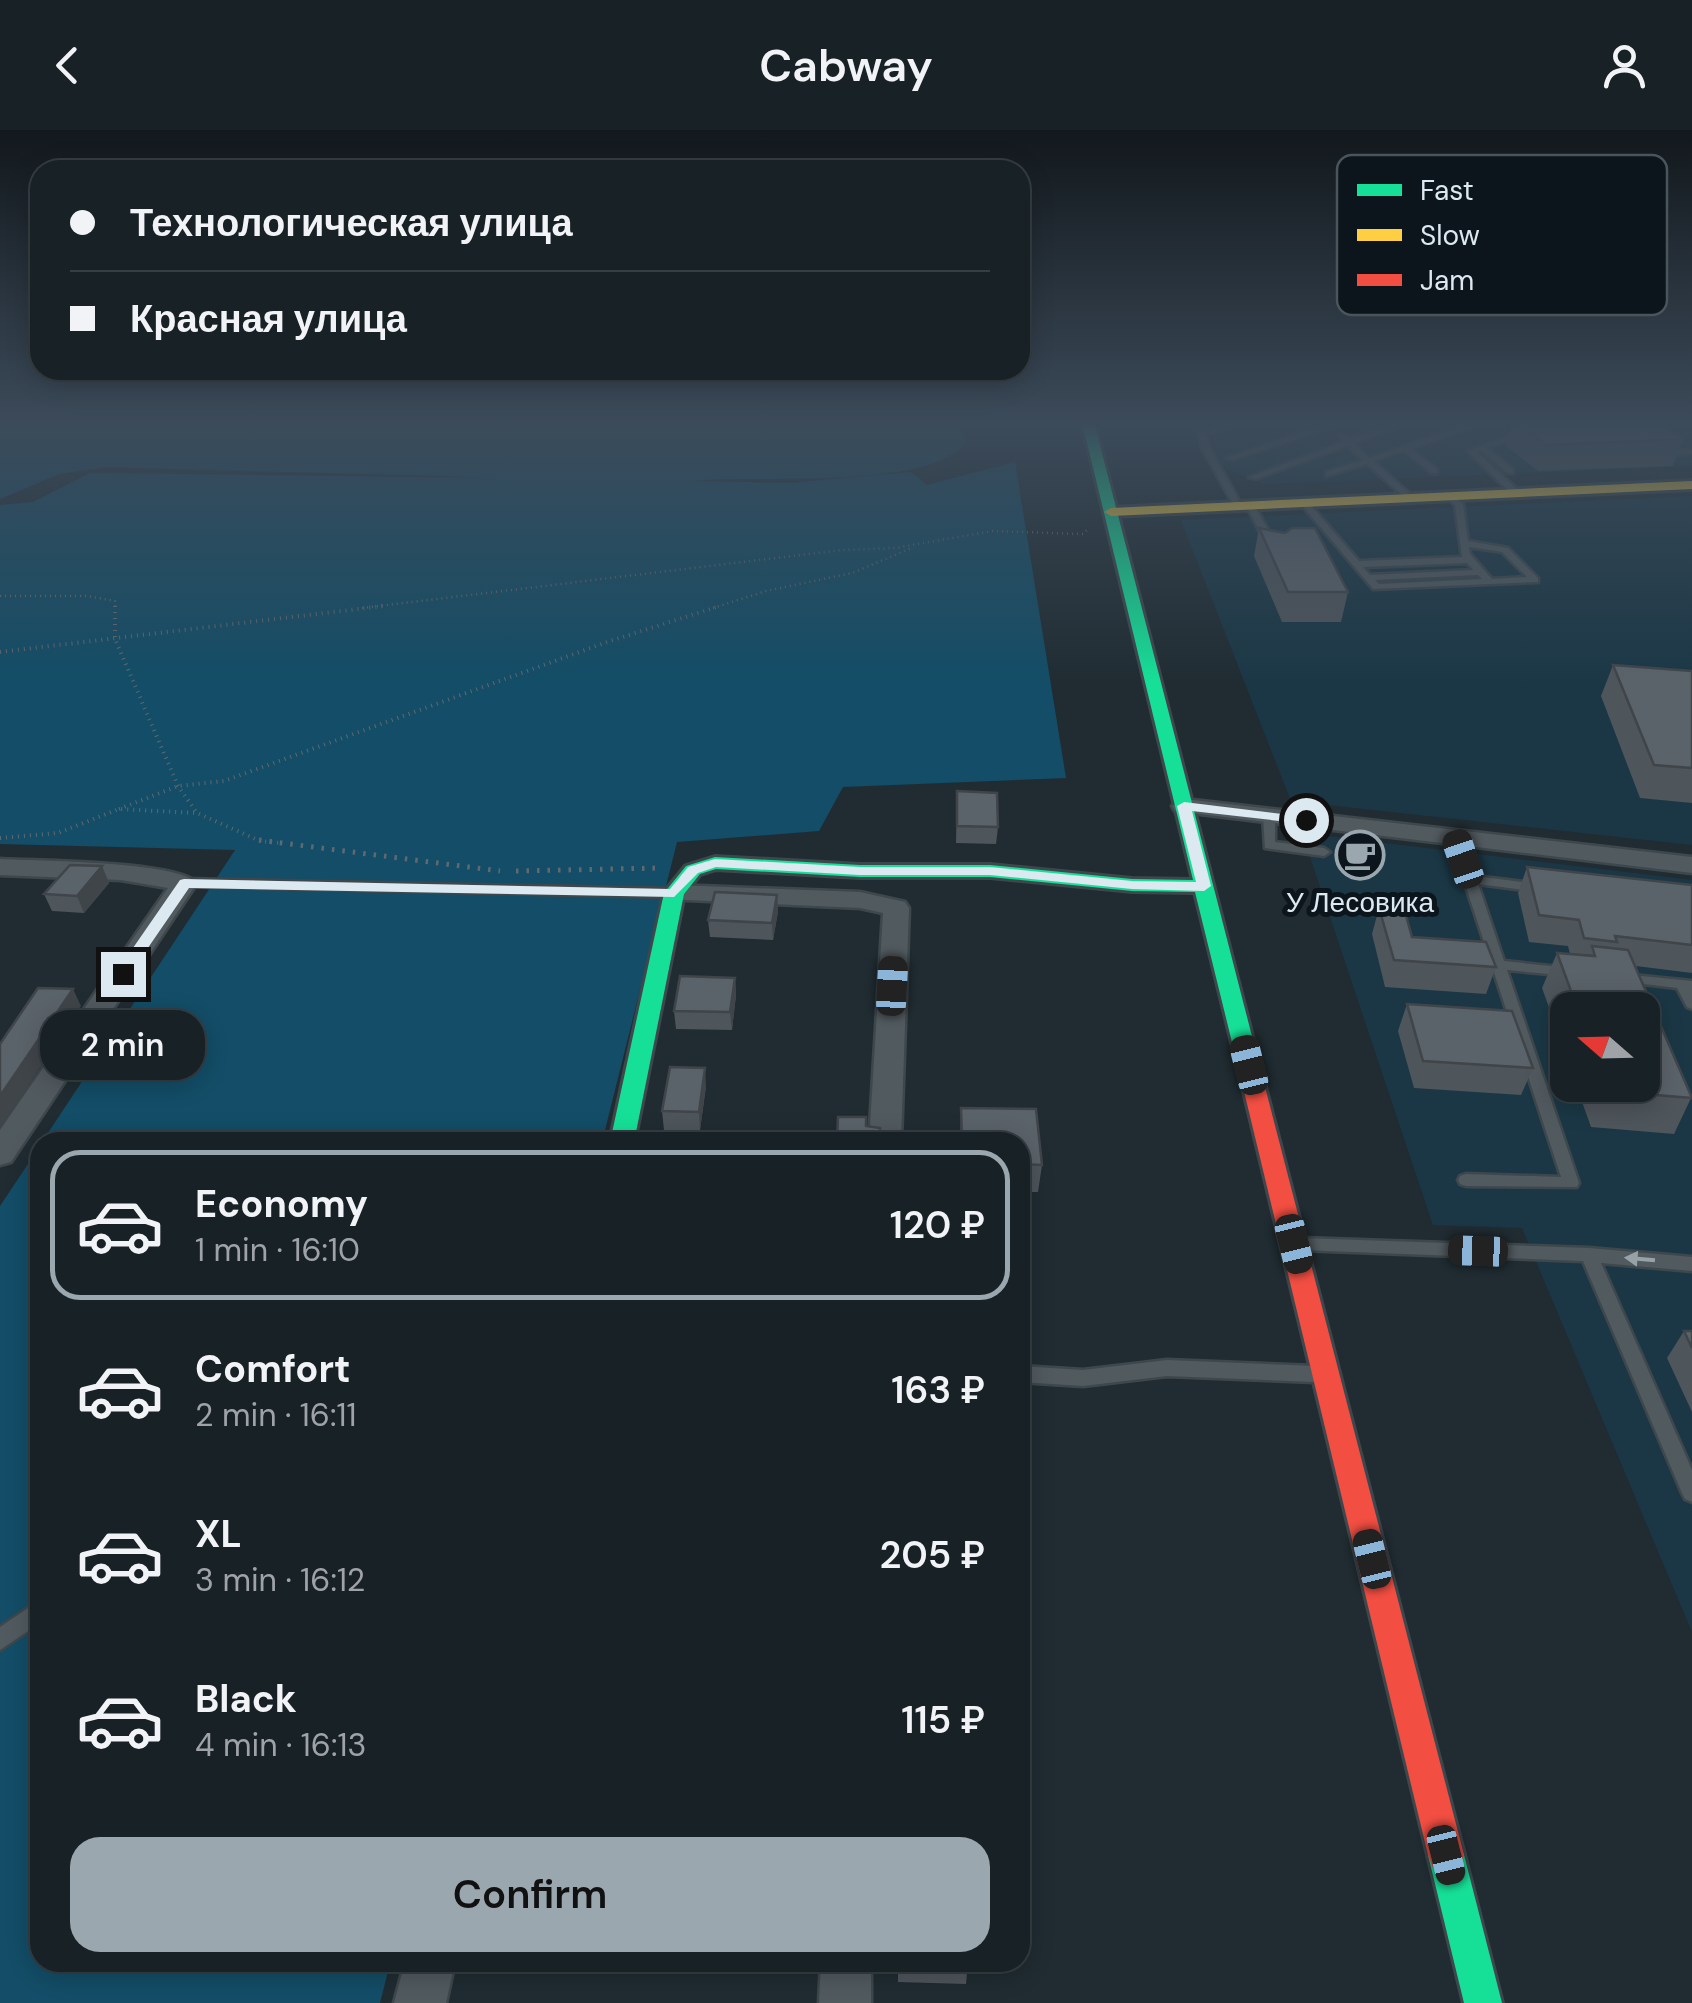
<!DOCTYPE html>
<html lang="en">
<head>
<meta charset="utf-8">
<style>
	:root { --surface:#182126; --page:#21292e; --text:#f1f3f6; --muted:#9fa3a7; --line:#363e43; --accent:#9aa7ae }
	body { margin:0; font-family:"DM Sans",sans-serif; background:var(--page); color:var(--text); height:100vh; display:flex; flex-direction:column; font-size:38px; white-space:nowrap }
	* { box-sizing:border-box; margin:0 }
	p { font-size:32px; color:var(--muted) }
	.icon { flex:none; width:55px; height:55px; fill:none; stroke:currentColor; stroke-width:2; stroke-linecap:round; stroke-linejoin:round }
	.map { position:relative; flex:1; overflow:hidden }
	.sheet { position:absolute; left:30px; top:1002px; width:1000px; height:840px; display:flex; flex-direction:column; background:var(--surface); border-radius:30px; box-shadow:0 5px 25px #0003,0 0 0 2px var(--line) }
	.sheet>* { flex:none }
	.guide { position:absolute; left:30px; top:30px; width:1000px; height:220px; border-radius:30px; box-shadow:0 5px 25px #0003,0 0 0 2px var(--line); display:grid; align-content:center; height:220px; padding:0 40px; background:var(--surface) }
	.needle { width:65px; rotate:290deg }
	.tools { position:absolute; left:1550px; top:862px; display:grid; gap:20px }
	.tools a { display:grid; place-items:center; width:110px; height:110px; border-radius:20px; background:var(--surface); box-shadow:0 5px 25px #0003,0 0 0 2px var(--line); font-size:50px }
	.end { position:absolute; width:45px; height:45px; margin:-22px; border:12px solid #dce9f1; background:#111; box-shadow:0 0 0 5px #111 }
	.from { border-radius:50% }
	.bubble { position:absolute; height:70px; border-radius:30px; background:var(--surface); box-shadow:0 5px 25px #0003,0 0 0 2px var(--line); font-size:32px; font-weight:600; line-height:70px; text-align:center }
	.car { position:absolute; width:30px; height:60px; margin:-30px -15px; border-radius:12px; box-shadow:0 0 8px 2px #0007; background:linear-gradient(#222 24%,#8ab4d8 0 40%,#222 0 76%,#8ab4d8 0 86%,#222 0) }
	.guide b { display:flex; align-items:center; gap:35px; height:95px; font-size:38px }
	.guide b+b { border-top:2px solid var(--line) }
	.guide i { width:25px; height:25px; background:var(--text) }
	ul { padding:18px 0 0; list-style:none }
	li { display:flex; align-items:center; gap:30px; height:150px; margin:0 20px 15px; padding:0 20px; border:5px solid transparent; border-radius:30px }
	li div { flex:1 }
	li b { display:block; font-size:38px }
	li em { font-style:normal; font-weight:600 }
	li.active { border-color:var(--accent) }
	li>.icon { width:90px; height:90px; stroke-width:1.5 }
	.cta { display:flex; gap:20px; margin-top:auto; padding:20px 40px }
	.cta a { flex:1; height:115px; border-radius:30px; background:var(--accent); color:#111; font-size:40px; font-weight:600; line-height:115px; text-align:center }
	header { display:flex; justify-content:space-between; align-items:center; height:130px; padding:0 40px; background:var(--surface); font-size:45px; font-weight:600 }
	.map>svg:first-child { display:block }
	.built { fill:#1b3745; fill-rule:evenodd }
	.green { fill:#134d67 }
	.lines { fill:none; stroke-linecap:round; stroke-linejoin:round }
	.lane-casing { stroke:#3d474c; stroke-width:5 }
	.street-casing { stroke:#3d474c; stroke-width:5 }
	.fast-casing { stroke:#3d474c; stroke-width:6 }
	.slow-casing { stroke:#3d474c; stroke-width:6 }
	.jam-casing { stroke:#3d474c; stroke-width:6 }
	.path-far2 { stroke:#61696e; stroke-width:2.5; stroke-dasharray:1 4; stroke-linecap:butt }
	.path-far1 { stroke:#61696e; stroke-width:4; stroke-dasharray:1 5; stroke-linecap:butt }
	.path { stroke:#61696e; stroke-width:5; stroke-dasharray:2.5 8; stroke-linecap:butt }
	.lane { fill:#515a5f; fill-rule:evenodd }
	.street { fill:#515a5f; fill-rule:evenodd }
	.fast { fill:#16e098; fill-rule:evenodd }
	.slow { fill:#ffcf43; fill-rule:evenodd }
	.jam { fill:#f24e42; fill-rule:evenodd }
	.wall { fill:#4e555b }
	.shaded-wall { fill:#40454a }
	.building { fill:#5b636a; stroke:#40454a; stroke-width:2.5 }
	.oneway { fill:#96a2a8 }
	.route { fill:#dce9f1 }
	.labels { text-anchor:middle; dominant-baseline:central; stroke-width:10; stroke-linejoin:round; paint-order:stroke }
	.poi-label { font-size:28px; fill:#dce9f1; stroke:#0c151b }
	.key { fill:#0c151b; stroke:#4a555b; stroke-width:2.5 }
	.key-label { font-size:28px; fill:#dce9f1 }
</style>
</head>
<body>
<header><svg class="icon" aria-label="back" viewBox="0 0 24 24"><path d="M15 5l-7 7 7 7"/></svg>Cabway<svg class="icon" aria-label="person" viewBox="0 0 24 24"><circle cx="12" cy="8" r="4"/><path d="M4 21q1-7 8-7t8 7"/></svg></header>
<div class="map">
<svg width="1692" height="1873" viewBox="0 0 1692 1873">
	<rect width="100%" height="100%" fill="#202c32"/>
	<!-- built -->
	<g class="built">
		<path d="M1206,292H1692V336L1266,354L1221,337Z"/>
		<path d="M1692,366V715L1291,671L1181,390Z"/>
		<path d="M1302,703L1692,750V1502L1522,1098L1433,1095ZM1568,880H1642V955H1568Z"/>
	</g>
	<!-- green -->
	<g class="green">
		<path d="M0,292H957L966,312C928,362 752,344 692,351L789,353L911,342L927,355L1015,332L1066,648L843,657L819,701L677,712L602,1012H42L235,720L0,714V375L33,372L90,343L503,348L106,337L59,344L0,369Z"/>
		<path d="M40,1016V1832L390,1833L380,1873H0V1076Z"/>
	</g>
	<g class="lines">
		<!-- lane casing -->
		<g class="lane-casing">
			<g id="lane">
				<path d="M1194,292H1202L1210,318L1242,376L1241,378L1234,376L1202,318Z"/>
				<path d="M1233,292H1246L1213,303L1209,301Z"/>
				<path d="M1334,292H1346L1233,330L1226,328Z"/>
				<path d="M1397,292H1409L1354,313L1369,328L1474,292H1486L1411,319L1437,339V343H1431L1404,321L1374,331L1411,365L1412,367L1408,370L1367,334L1326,346V342L1363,330L1347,316L1256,349L1249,347L1343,312L1338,304H1344L1349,309Z"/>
				<path d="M1549,292H1561L1488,318L1513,339V343H1507L1481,320L1477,322L1518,360V364H1512L1467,321Z"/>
				<path d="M1663,313L1675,320H1692V324L1670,325L1659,315Z"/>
				<path d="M1448,362L1463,374L1468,411L1508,418L1538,448V452L1373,459L1300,373L1307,371L1359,431L1462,427L1455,375L1444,365ZM1469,417L1502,422L1527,447L1492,449L1470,424ZM1467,433L1473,440L1370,445L1363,437ZM1478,445L1482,449L1379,454L1375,450Z"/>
				<path d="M1247,373L1254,375L1276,414L1274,416L1266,414L1246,375Z"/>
				<path d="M1269,682L1275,686V712L1324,718L1330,722L1324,726L1265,718L1263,686Z"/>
				<path d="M1456,704L1462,708L1475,746L1539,754L1545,758L1539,762L1478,754L1504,831L1569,838L1576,842L1569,846L1507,840L1579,1053L1577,1057L1466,1056L1460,1054L1458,1050L1460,1046L1466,1044L1561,1047L1450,708Z"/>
				<path d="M184,749L674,759L681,763L674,767L179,756L178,753Z"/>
				<path d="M1622,844L1692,851V879L1687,877L1677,858L1617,851L1615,848Z"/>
				<path d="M1302,1108L1589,1118L1692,1127V1141L1601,1133L1692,1340V1372L1685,1369L1682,1363L1583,1131L1302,1120L1296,1119L1293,1114L1296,1109Z"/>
				<path d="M1167,1230L1315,1236L1322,1239L1324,1244L1322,1249L1315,1252L1167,1246L1083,1256L1020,1252V1236L1083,1240Z"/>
				<path d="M40,1470V1493L0,1520V1497Z"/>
			</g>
		</g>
		<!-- street casing -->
		<g class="street-casing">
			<g id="street">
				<path d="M1184,669L1692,727V743L1175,681L1172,676Z"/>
				<path d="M0,729C35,731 177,731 197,753L11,1032L0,1035V1000L168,758L121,750L0,745Z"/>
				<path d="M674,755L860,762L905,772L909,778L901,1012H869L883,783L860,778L665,769L661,763Z"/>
				<path d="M405,1832H455L446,1873H394Z"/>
				<path d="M821,1832H871V1873H819Z"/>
			</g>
		</g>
		<!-- fast casing -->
		<g class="fast-casing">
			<g id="fast">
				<path d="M1082,292H1094L1264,953L1261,958L1253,961L1242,953L1195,762L1132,761L990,747H860L716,739L700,744L684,764L634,1012H610L664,763L686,736L715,727L860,735H990L1132,749L1193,750Z"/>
				<path d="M1446,1707L1459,1712L1464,1725L1502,1873H1464L1428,1725L1433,1712Z"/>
			</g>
		</g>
		<!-- slow casing -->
		<g class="slow-casing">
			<path id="slow" d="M1692,351V359L1111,386L1104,382L1111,378Z"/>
		</g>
		<!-- jam casing -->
		<g class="jam-casing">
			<path id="jam" d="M1253,945L1264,953L1464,1725L1459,1738L1446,1743L1433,1738L1428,1725L1242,953Z"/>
		</g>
		<!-- path-far2 -->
		<g class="path-far2">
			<path d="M0,466H87L115,471V478"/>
			<path d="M362,478L842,420L895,418L993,401L1083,404L1088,399"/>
			<path d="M713,478L766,461L852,443L912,418"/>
		</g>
		<!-- path-far1 -->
		<g class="path-far1">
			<path d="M115,476V509L178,656L197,683"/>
			<path d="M0,522L383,476"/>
			<path d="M119,679L178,656L224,651L607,512L720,476"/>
			<path d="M0,708L58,703L119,679L197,683L260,711L280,713"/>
		</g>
		<!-- path -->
		<g class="path">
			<path d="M259,710L500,741"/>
			<path d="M516,741L660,738"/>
		</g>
		<!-- lane -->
		<use href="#lane" class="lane"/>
		<!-- street -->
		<use href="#street" class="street"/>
		<!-- fast -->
		<use href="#fast" class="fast"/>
		<!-- slow -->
		<use href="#slow" class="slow"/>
		<!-- jam -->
		<use href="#jam" class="jam"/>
	</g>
	<!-- wall -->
	<g class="wall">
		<path d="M1513,292H1658L1683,309L1673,336L1538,341L1506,316Z"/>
		<path d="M1259,398L1348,462L1341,492H1282L1254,426Z"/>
		<path d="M1613,535L1692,541V673L1640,668L1601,566Z"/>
		<path d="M957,661L998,697L996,714L956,713Z"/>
		<path d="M102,736L109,753L84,783L52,781L44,764Z"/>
		<path d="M1527,737L1692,755V843L1636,836L1692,966L1674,1004L1591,997L1576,955H1642V880H1568V930L1542,858L1557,823L1570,824L1568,816L1529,812L1518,763Z"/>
		<path d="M777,765L778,782L773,810L710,807L708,790Z"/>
		<path d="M1379,778L1412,807L1496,837L1486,864L1385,857L1372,804Z"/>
		<path d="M735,848L736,865L732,900L676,899L674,881Z"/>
		<path d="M1407,874L1533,938L1521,965L1414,958L1398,901Z"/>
		<path d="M706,956L700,1000H664L662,981Z"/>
		<path d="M961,978L1036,979L1042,1035L1038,1062H1020V1012H960Z"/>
		<path d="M1684,1201H1692V1282L1667,1228Z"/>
		<path d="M898,1832H968L966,1854L898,1852Z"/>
	</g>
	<!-- shaded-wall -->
	<g class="shaded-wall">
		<path d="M102,736L109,753L84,783L77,766Z"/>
		<path d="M777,765L778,782L773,810L772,793Z"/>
		<path d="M735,848L736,865L732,900L730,882Z"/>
		<path d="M73,859L81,876L0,998V966Z"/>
		<path d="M705,938L706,956L700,1000L699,982Z"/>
	</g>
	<!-- building -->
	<g class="building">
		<path d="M1517,292H1658L1683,309L1546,315Z"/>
		<path d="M1259,398L1285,403L1292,398H1315L1348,462H1288Z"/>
		<path d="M1613,535L1692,541V638L1654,635Z"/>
		<path d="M957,661L997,663L998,697L957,696Z"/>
		<path d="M70,735L102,736L77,766L44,764Z"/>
		<path d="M1527,737L1692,755V815L1615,806L1617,812L1584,808L1579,790L1539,785Z"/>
		<path d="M715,762L777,765L772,793L708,790Z"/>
		<path d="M1379,778H1404L1412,807L1486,812L1496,837L1394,830Z"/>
		<path d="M1592,816L1628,820L1692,968L1608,961L1606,955H1642V880H1578L1557,823L1595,826Z"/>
		<path d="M680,846L735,848L730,882L674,881Z"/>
		<path d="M38,858L73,859L0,966V914Z"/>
		<path d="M1407,874L1512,881L1533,938L1423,931Z"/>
		<path d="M670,937L705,938L699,982L662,981Z"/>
		<path d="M961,978L1036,979L1042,1035L1020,1034V1012H962Z"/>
		<path d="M838,987H866V996L880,998V1012H837Z"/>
		<path d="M1684,1201H1692V1218Z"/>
		<path d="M899,1832H968V1841L899,1838Z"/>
	</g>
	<!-- one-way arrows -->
	<defs><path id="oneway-solid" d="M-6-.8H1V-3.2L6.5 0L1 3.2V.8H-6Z" transform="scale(2.5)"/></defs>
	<use class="oneway" href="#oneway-solid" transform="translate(1640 1129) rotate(-175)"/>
	<!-- sky -->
	<linearGradient id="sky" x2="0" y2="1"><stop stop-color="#12181c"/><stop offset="0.53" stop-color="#3c4b5a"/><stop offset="1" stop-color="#3c4b5a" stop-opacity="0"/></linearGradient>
	<rect width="1692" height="554" fill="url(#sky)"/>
	<!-- route -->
	<path class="route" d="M1184,672L1306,687L1313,690L1306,694L1192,681L1211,756L1204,761L1132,759L990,745H860L716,737L698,743L674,767L189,758L128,847L115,844L180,750L184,749L670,759L688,737L715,729L860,737H990L1132,751L1196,752L1177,676Z"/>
	<!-- icons -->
	<defs>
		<g id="cafe-ring" transform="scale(2.5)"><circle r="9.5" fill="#0c151b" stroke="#9aa7ae" stroke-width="1.5"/><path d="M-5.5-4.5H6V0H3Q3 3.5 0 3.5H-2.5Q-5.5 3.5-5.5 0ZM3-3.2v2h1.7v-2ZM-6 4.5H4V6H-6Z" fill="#9aa7ae"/></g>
	</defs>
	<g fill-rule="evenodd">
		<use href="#cafe-ring" x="1360" y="725"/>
	</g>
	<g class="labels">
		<!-- poi labels -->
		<g class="poi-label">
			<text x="1360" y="772">У Лесовика</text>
		</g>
	</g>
	<!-- legend -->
	<rect x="1337" y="25" width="330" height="160" rx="15" class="key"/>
	<rect x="1357" y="54" width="45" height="12" fill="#16e098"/>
	<rect x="1357" y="99" width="45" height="12" fill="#ffcf43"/>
	<rect x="1357" y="144" width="45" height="12" fill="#f24e42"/>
	<g class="key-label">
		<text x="1420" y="70">Fast</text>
		<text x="1420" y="115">Slow</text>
		<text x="1420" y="160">Jam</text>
	</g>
</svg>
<div class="tools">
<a><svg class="needle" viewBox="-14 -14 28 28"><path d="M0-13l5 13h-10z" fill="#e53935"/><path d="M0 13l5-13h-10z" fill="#9fa3a7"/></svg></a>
</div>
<i class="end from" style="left:1306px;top:690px"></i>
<i class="end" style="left:123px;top:844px"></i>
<div class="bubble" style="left:40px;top:880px;width:165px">2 min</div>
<i class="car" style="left:1463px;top:729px;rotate:341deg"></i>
<i class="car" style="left:892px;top:856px;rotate:3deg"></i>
<i class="car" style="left:1249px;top:935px;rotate:346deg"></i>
<i class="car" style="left:1294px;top:1114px;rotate:166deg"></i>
<i class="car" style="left:1478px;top:1121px;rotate:272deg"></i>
<i class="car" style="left:1372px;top:1429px;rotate:346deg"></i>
<i class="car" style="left:1446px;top:1725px;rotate:166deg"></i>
<div class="guide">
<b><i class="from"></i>Технологическая улица</b>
<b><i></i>Красная улица</b>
</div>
<section class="sheet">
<ul>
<li class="active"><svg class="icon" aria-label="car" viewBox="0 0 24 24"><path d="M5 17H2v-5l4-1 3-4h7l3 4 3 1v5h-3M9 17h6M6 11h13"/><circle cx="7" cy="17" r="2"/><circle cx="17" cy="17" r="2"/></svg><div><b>Economy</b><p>1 min · 16:10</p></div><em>120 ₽</em></li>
<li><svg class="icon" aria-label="car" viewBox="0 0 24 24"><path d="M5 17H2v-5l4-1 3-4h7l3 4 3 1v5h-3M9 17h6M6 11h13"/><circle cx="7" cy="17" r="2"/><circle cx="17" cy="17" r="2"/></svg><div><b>Comfort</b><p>2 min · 16:11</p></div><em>163 ₽</em></li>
<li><svg class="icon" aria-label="car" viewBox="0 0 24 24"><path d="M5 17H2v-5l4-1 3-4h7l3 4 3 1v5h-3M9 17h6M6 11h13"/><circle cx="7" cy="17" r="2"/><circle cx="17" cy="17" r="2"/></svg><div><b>XL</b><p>3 min · 16:12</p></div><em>205 ₽</em></li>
<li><svg class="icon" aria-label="car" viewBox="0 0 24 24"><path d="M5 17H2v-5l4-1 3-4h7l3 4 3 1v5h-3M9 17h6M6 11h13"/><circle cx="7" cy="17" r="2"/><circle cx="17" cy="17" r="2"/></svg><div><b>Black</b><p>4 min · 16:13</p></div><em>115 ₽</em></li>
</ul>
<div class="cta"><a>Confirm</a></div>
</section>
</div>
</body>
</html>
